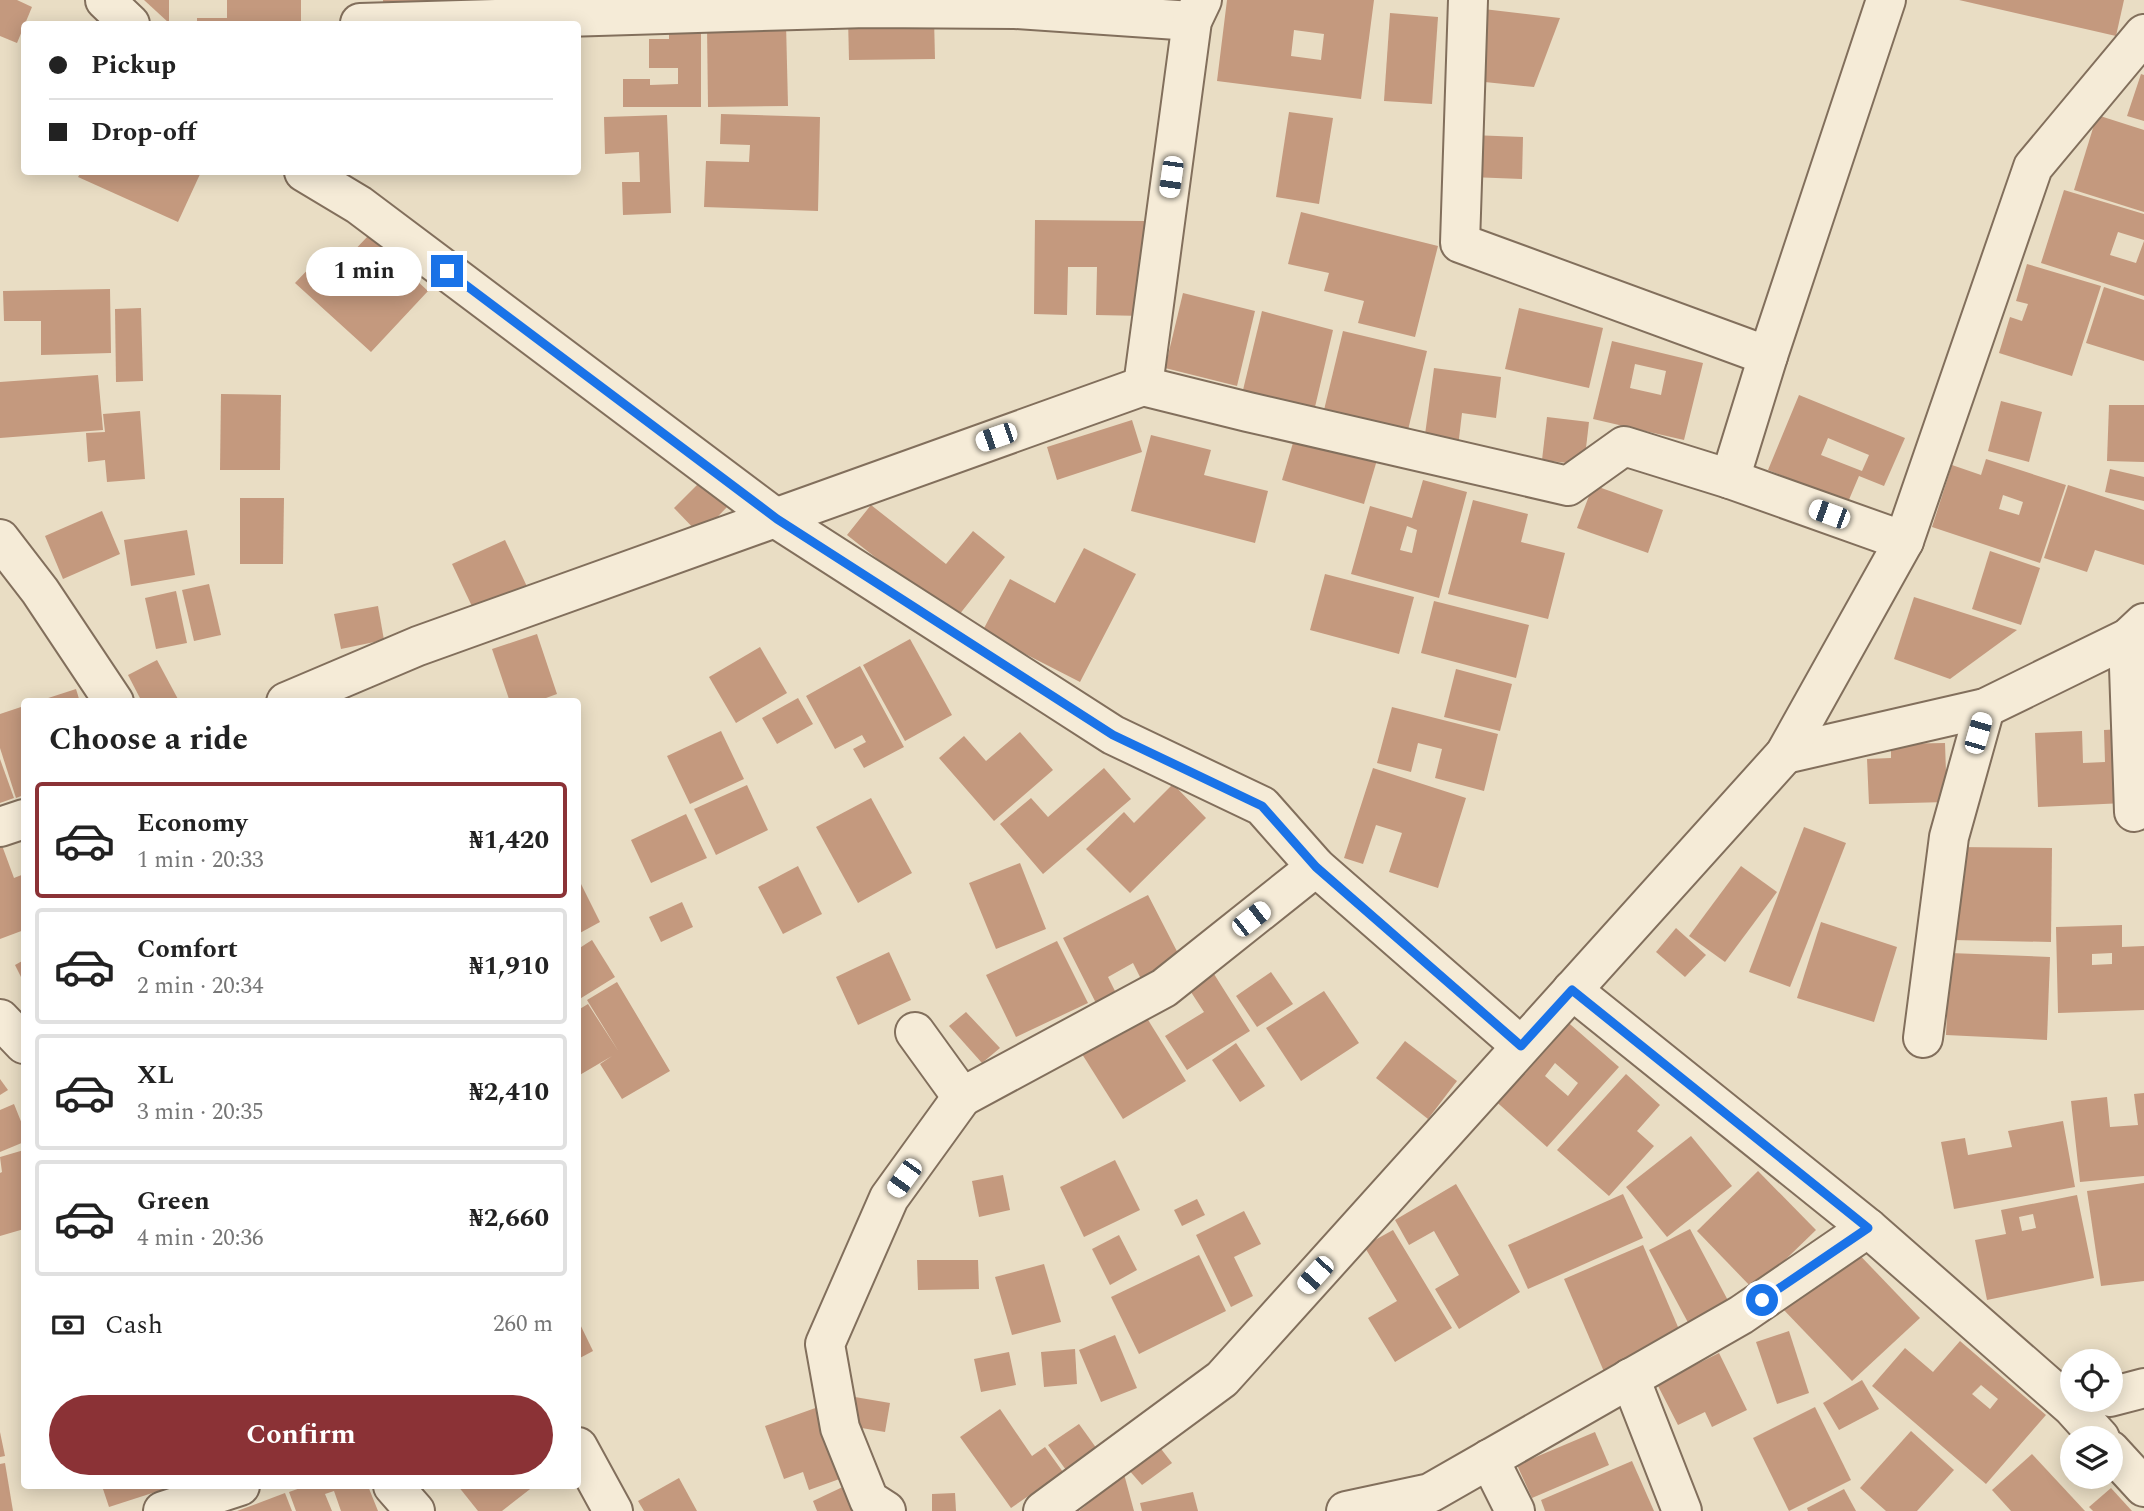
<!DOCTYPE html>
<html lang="en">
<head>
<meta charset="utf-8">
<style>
	:root { --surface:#fff; --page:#f2f2f2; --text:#222; --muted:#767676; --line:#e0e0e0; --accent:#8b3236 }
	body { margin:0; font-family:Spectral,serif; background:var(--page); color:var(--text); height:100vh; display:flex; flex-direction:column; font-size:26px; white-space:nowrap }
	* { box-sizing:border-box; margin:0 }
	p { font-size:23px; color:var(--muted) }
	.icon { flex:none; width:38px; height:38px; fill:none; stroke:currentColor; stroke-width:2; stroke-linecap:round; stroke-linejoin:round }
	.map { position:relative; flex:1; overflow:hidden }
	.details { position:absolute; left:21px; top:698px; width:560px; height:791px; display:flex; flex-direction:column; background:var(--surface); border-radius:7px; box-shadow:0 4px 18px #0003 }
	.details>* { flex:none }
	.top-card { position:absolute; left:21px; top:21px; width:560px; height:154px; border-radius:7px; box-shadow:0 4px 18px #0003; display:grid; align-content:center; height:154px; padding:0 28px; background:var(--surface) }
	.buttons { position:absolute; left:2060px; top:1349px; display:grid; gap:14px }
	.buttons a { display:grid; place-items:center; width:63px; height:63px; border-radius:50%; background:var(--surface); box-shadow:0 4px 18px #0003; font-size:35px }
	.end { position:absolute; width:32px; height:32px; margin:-16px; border:9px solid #1a73e8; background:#fff; box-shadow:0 0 0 4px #fff }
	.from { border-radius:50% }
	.bubble { position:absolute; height:49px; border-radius:24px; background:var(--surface); box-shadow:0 4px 18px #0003; font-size:23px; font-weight:700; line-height:49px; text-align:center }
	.car { position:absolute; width:21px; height:42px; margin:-21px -10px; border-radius:9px; box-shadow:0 0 5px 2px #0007; background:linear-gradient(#fff 24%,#345 0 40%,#fff 0 76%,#345 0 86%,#fff 0) }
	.top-card b { display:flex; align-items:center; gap:24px; height:66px; font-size:26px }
	.top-card b+b { border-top:2px solid var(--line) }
	.top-card i { width:18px; height:18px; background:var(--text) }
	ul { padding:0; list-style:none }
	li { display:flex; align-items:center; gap:21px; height:116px; margin:0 14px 10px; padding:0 14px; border:4px solid var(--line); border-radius:7px }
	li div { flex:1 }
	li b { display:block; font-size:26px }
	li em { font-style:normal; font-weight:700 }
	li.on { border-color:var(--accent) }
	li>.icon { width:63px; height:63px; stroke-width:1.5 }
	h2 { padding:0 28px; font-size:32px; line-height:84px }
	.pay { display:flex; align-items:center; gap:18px; height:77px; padding:0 28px; font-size:26px }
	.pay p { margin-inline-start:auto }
	.primary-button { display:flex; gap:14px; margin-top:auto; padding:14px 28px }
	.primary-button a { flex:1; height:80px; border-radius:42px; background:var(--accent); color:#fff; font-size:28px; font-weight:700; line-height:80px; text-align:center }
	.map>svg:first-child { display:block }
	.building { fill:#c4997e; fill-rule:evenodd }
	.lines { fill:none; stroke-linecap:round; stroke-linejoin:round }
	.minor-casing { stroke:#826f5c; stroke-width:42 }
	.minor { stroke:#f5ebd7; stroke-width:38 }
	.route { stroke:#1a73e8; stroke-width:9 }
</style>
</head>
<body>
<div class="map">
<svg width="2144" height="1511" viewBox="0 0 2144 1511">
	<rect width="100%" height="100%" fill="#e9ddc4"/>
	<!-- building -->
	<g class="building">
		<path d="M0,0H17L32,7L17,43L0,36Z"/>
		<path d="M144,0H169V23Z"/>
		<path d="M227,0H301V24H197V18H227Z"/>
		<path d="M383,0H431V11L384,13Z"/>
		<path d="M1227,0H1374L1361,99L1217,81ZM1294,30L1324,34L1321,60L1291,56Z"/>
		<path d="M1959,0H2124L2116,36Z"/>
		<path d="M1475,8L1560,18L1534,87L1475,81Z"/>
		<path d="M1390,13L1438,17L1432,104L1384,101Z"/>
		<path d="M848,18H934L935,59L849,60Z"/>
		<path d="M786,23L788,106L708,107L707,26Z"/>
		<path d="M669,26H701V107H623V79H650V85L678,84V68H649V39H669Z"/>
		<path d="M2141,74L2144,75V121L2127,116Z"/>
		<path d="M1289,112L1333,118L1319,204L1276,197Z"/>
		<path d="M721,114L820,117L818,211L704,207L706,161L749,162L750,145L720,144Z"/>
		<path d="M667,115L671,213L623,215L622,182H640L639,152L605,154L604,117Z"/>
		<path d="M2097,115L2144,130V212L2074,190Z"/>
		<path d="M1471,135L1523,137L1522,179L1470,177Z"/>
		<path d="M81,172H201L178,222L78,177Z"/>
		<path d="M2064,190L2144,214V240L2118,232L2110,255L2136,263L2144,241V296L2041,263Z"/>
		<path d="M1301,212L1438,246L1415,337L1358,323L1364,301L1324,291L1329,273L1288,264Z"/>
		<path d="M1035,220L1145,221L1144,316L1096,315L1097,267H1068L1067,315L1034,314Z"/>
		<path d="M368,236L428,291L371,352L295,283L315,262L330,276Z"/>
		<path d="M2027,264L2101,286L2072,376L1999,353L2010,317L2022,321L2028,304L2016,301Z"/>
		<path d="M2104,287L2144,300V361L2086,343Z"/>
		<path d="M110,289L111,353L41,355V321H4L3,291Z"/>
		<path d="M1183,293L1255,311L1237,386L1165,368Z"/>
		<path d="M141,308L143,381L116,382L115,309Z"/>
		<path d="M1519,308L1603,328L1589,388L1505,369Z"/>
		<path d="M1262,311L1333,330L1315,407L1243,390Z"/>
		<path d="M1343,331L1427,351L1408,430L1324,410Z"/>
		<path d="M1612,341L1703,363L1684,440L1593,419ZM1635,364L1666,371L1661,395L1630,388Z"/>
		<path d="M1434,368L1501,377L1496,418L1462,413L1458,447L1424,442Z"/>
		<path d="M98,375L103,430L0,438V382Z"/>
		<path d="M221,394L281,395L280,470H220Z"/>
		<path d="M1799,395L1905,438L1884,486L1859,476L1848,502L1768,470ZM1828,438L1869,455L1862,471L1821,455Z"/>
		<path d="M2001,401L2042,412L2029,462L1988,451Z"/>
		<path d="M2109,405H2144V462L2107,461Z"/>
		<path d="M140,411L145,479L107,482L105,460L88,462L86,433L105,432L103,414Z"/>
		<path d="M1547,417L1589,422L1584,465L1542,460Z"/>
		<path d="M1132,420L1142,452L1057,480L1047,447Z"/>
		<path d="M1151,435L1211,450L1204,475L1268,491L1255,543L1131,511Z"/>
		<path d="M1295,436L1377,460L1364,504L1282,480Z"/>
		<path d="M1986,459L2066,485L2040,563L1932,527L1952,465L1981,475ZM2003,495L2023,502L2019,515L1999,509Z"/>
		<path d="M2110,469L2144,477V501L2105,492Z"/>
		<path d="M702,480L728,506L700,535L674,508Z"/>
		<path d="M1423,480L1467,492L1439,598L1351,574L1370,506L1412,518ZM1407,526L1417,530L1412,553L1400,550Z"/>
		<path d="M1593,485L1663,510L1648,553L1577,528Z"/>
		<path d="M2068,485L2144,510V565L2095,550L2087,572L2044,558Z"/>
		<path d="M240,498H284L283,564H240Z"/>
		<path d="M1473,500L1528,514L1521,542L1565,553L1548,619L1448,594Z"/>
		<path d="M871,505L946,564L973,531L1005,557L955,620L847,535Z"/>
		<path d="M102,511L120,554L63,579L45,536Z"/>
		<path d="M187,530L195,575L131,586L124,540Z"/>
		<path d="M505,540L531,595L478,619L452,564Z"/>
		<path d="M1084,548L1136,574L1080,682L982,632L1010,579L1055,603Z"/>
		<path d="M1990,551L2040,568L2021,625L1972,609Z"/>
		<path d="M1325,574L1414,597L1399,654L1310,630Z"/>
		<path d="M209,584L221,635L194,641L182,590Z"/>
		<path d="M176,591L187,643L156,649L145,598Z"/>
		<path d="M1914,597L2017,630L1950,679L1894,659Z"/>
		<path d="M1434,601L1529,625L1516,678L1421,653Z"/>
		<path d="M378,606L384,640L341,649L334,614Z"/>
		<path d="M537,634L557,694L535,702H510L492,649Z"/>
		<path d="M910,639L952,715L905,741L863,665Z"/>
		<path d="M760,647L787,693L736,723L709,677Z"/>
		<path d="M157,660L179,701L178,702H142L128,675Z"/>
		<path d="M860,666L904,747L864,768L853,749L866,742L862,735L835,749L806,696Z"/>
		<path d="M1456,669L1512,684L1500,731L1444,717Z"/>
		<path d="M76,689L80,702H39V701Z"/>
		<path d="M798,698L813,724L777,744L762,718Z"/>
		<path d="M24,706V795L16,798L0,748V714Z"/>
		<path d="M1392,707L1498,734L1484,791L1435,778L1442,749L1418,743L1411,772L1377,763Z"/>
		<path d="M2122,729L2125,803L2038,807L2035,733L2082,731L2083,763L2105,762L2104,730Z"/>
		<path d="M721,731L744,779L690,804L667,756Z"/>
		<path d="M1020,732L1053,770L994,821L939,758L964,736L986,761Z"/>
		<path d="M1945,743L1947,802L1869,804L1867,759L1891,758V744Z"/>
		<path d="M0,759L14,798L0,803Z"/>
		<path d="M1104,768L1131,799L1043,874L1000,824L1031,798L1048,817Z"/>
		<path d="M1373,768L1466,798L1438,888L1389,872L1402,833L1376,825L1363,864L1344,858Z"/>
		<path d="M1173,784L1206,818L1130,893L1086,849L1124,812L1134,823Z"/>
		<path d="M747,785L768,830L716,855L694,809Z"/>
		<path d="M871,798L912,873L858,903L816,827Z"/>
		<path d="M686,814L707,858L651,883L631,840Z"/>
		<path d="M1804,827L1846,843L1790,987L1749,972Z"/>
		<path d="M0,840L14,878L24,874V930L0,939Z"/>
		<path d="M1954,847L2052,848L2051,942L1952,940Z"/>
		<path d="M1020,863L1046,929L996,949L969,883Z"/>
		<path d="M798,866L822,914L783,934L758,887Z"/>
		<path d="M1741,866L1777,892L1725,962L1689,936Z"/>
		<path d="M578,878L600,922L578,934Z"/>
		<path d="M1148,895L1183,963L1143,983L1133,963L1108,977L1118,997L1098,1007L1063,938Z"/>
		<path d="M682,902L693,927L661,942L649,917Z"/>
		<path d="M1821,922L1897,947L1874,1022L1797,998Z"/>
		<path d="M2122,925V947L2144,946V1010L2058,1013L2056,927ZM2112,953V964L2092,965V954Z"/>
		<path d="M1676,928L1706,955L1685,977L1656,952Z"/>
		<path d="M592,940L615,977L578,1000V949Z"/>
		<path d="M1057,941L1088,1003L1016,1037L986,975Z"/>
		<path d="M889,952L911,1000L858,1025L836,977Z"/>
		<path d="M1950,953L2050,957L2047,1040L1946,1035Z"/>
		<path d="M24,960V983L15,965Z"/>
		<path d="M1271,972L1293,1004L1257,1027L1236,996Z"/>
		<path d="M1214,974L1250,1031L1187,1070L1165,1036L1204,1012L1189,989Z"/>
		<path d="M617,982L670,1071L622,1099L600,1064L612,1056L578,1076V1010L588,1004L619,1052L587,1000Z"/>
		<path d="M1324,991L1359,1043L1301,1081L1266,1028Z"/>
		<path d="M966,1012L1000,1048L982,1063L949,1026Z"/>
		<path d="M1145,1015L1186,1081L1123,1119L1082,1054Z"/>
		<path d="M1563,1018L1619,1067L1547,1147L1491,1097ZM1555,1063L1578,1083L1568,1096L1545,1076Z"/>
		<path d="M1405,1041L1457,1081L1428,1119L1376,1078Z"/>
		<path d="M1236,1043L1265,1086L1240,1102L1212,1060Z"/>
		<path d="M1626,1074L1660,1105L1637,1131L1654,1146L1609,1196L1557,1150Z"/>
		<path d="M0,1079L8,1090L0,1095Z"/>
		<path d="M2144,1093V1176L2080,1182L2071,1101L2107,1097L2110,1127L2138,1125L2134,1094Z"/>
		<path d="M14,1104L24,1129V1142L0,1152V1110Z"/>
		<path d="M2063,1121L2075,1187L1954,1209L1941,1142L1965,1138L1968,1155L2012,1147L2008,1131Z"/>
		<path d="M1691,1136L1732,1186L1667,1237L1626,1187Z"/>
		<path d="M24,1150V1229L0,1236V1173L2,1172L0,1157Z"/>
		<path d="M1115,1160L1140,1210L1084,1237L1060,1187Z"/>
		<path d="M1758,1171L1816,1230L1754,1290L1697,1231Z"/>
		<path d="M1003,1175L1010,1210L979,1217L972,1181Z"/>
		<path d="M2144,1183V1281L2101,1286L2087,1191Z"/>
		<path d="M1456,1184L1520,1292L1459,1329L1435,1289L1459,1275L1434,1231L1409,1245L1395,1220Z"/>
		<path d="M1623,1194L1643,1238L1528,1289L1508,1245Z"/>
		<path d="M2077,1195L2094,1278L1987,1300L1975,1240L2006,1234L2001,1210ZM2033,1214L2036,1228L2022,1231L2019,1217Z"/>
		<path d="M1197,1199L1205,1215L1182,1226L1174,1210Z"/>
		<path d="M1244,1211L1261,1244L1234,1257L1253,1296L1231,1307L1196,1235Z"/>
		<path d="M1690,1229L1732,1308L1692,1330L1649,1250Z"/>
		<path d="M1393,1230L1452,1328L1395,1362L1368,1318L1397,1301L1364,1246Z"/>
		<path d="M1119,1235L1137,1270L1110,1285L1092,1249Z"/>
		<path d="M1849,1244L1920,1318L1852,1381L1781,1307Z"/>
		<path d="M1643,1245L1684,1341L1605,1374L1564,1279Z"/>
		<path d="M1199,1255L1226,1311L1139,1354L1111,1297Z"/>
		<path d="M917,1260H978L979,1289L918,1290Z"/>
		<path d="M1044,1264L1061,1322L1012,1335L995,1277Z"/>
		<path d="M578,1320L593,1351L578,1359Z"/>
		<path d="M1789,1331L1809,1393L1777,1404L1756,1342Z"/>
		<path d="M1115,1335L1137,1388L1101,1402L1079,1350Z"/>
		<path d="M1960,1341L2046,1415L1986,1484L1872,1386L1905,1348L1933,1372ZM1981,1385L1998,1399L1990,1409L1972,1394Z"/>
		<path d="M1075,1349L1077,1384L1044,1387L1041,1352Z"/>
		<path d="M1009,1352L1016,1385L981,1392L974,1359Z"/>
		<path d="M1719,1353L1747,1410L1712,1427L1705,1412L1678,1425L1657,1384Z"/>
		<path d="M1862,1380L1879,1409L1839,1430L1823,1403Z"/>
		<path d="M849,1396L890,1403L885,1432L844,1425Z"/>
		<path d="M821,1406L845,1477L809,1490L803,1472L784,1479L765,1426Z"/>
		<path d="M1815,1407L1851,1480L1789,1511L1753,1438Z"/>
		<path d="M1000,1409L1032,1456L1045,1447L1063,1472L1011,1508L960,1437Z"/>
		<path d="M1079,1424L1097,1449L1066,1470L1048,1445Z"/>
		<path d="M1911,1431L1954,1470L1917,1511H1886L1860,1488Z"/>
		<path d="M0,1432L5,1456L0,1457Z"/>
		<path d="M1595,1432L1609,1465L1532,1498L1517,1465Z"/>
		<path d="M1158,1445L1172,1463L1142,1485L1128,1469Z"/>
		<path d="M2032,1454L2085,1511H2011L1992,1490Z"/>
		<path d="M1632,1461L1654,1511H1545L1541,1500Z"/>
		<path d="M5,1463L13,1511H0V1464Z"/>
		<path d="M1124,1474L1134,1511H1079Z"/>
		<path d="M679,1478L697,1511H644L638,1501Z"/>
		<path d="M849,1484L861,1511H817L813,1501Z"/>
		<path d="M102,1486H174L109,1507Z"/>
		<path d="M306,1486H368L378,1511H341L334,1491L325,1494L332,1511H296L289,1492Z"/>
		<path d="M458,1486H534L502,1511H478Z"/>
		<path d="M2111,1488L2132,1511H2093L2089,1507Z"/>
		<path d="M1844,1489L1856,1511H1808L1807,1508Z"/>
		<path d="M1193,1492L1198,1511H1142L1140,1503Z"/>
		<path d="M285,1493L292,1511H237Z"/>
		<path d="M955,1493L956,1511H932V1494Z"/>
	</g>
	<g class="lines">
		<!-- minor casing -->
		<g class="minor-casing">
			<g id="minor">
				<path d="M105,0L130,24"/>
				<path d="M1468,0L1460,243L1768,356"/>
				<path d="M360,23L867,8L1015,9L1192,21"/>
				<path d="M304,172L359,205L777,519L1113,735L1262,806L1316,867L1521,1046"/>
				<path d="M1143,386L1192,21L1202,0"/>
				<path d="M1730,479L1768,356L1886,0"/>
				<path d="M0,539L40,591L114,702"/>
				<path d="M2128,638L2134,812"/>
				<path d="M286,702L418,646L1143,386L1248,412L1568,486L1624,446L1730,479L1904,541"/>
				<path d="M1785,754L1985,708L2128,638L2144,623"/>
				<path d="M0,827L24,819"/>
				<path d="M1572,990L1868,1228L2072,1407L2100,1438"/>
				<path d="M0,1019L24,1044"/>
				<path d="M915,1032L962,1097L1164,988L1316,867"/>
				<path d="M1923,1038L1949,837L1985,708"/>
				<path d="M1630,1378L1682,1511"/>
				<path d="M2110,1397L2144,1388"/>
				<path d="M578,1447L613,1511"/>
				<path d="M2110,1450L2144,1487"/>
				<path d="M1489,1459L1515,1511"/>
				<path d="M393,1486L415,1511"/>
				<path d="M163,1511L240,1486"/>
				<path d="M886,1511L869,1500L840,1428L825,1344L889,1198L962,1097"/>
				<path d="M1043,1511L1222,1379L1785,754L1904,541L2033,167L2144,34"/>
				<path d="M1346,1511L1430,1493L1741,1315L1868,1228"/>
			</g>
		</g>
		<!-- minor -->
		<use href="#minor" class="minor"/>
	</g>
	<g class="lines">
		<!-- route -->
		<path class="route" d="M447,271L777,519L1113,735L1262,806L1316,867L1521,1046L1572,990L1868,1228L1762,1300"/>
	</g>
</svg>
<div class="buttons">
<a><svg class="icon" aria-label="locate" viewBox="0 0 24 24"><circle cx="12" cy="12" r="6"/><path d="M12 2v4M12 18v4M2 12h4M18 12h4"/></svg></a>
<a><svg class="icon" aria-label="layers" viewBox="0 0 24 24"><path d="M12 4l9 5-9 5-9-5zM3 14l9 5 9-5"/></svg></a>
</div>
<i class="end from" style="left:1762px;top:1300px"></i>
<i class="end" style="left:447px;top:271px"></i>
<div class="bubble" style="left:306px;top:247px;width:116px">1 min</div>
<i class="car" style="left:1171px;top:177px;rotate:188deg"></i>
<i class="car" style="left:996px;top:437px;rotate:251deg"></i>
<i class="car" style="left:1829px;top:514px;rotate:290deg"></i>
<i class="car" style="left:1978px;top:733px;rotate:16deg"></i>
<i class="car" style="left:1251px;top:919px;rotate:52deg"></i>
<i class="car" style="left:904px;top:1178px;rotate:216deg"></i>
<i class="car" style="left:1315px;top:1275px;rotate:222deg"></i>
<div class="top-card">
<b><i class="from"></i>Pickup</b>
<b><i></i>Drop-off</b>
</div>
<section class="details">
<h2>Choose a ride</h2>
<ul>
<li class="on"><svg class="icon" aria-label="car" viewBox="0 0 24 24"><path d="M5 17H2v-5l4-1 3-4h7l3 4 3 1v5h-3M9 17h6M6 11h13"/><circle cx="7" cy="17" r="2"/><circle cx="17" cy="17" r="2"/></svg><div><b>Economy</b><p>1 min · 20:33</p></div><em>₦1,420</em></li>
<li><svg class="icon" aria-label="car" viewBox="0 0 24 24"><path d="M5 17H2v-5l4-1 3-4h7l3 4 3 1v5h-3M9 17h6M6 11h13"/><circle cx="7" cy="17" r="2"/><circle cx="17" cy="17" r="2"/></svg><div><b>Comfort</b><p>2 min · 20:34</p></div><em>₦1,910</em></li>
<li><svg class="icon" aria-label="car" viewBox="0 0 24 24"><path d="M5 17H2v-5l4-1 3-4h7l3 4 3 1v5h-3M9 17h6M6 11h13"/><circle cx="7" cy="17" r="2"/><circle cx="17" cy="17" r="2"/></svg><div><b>XL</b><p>3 min · 20:35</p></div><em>₦2,410</em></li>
<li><svg class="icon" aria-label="car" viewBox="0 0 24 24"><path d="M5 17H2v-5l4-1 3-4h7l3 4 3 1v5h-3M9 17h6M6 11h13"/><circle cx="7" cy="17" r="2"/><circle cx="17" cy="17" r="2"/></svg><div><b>Green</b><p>4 min · 20:36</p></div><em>₦2,660</em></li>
</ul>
<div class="pay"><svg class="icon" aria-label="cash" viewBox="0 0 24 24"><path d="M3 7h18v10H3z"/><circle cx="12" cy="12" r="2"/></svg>Cash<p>260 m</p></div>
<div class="primary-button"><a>Confirm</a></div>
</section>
</div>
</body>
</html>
